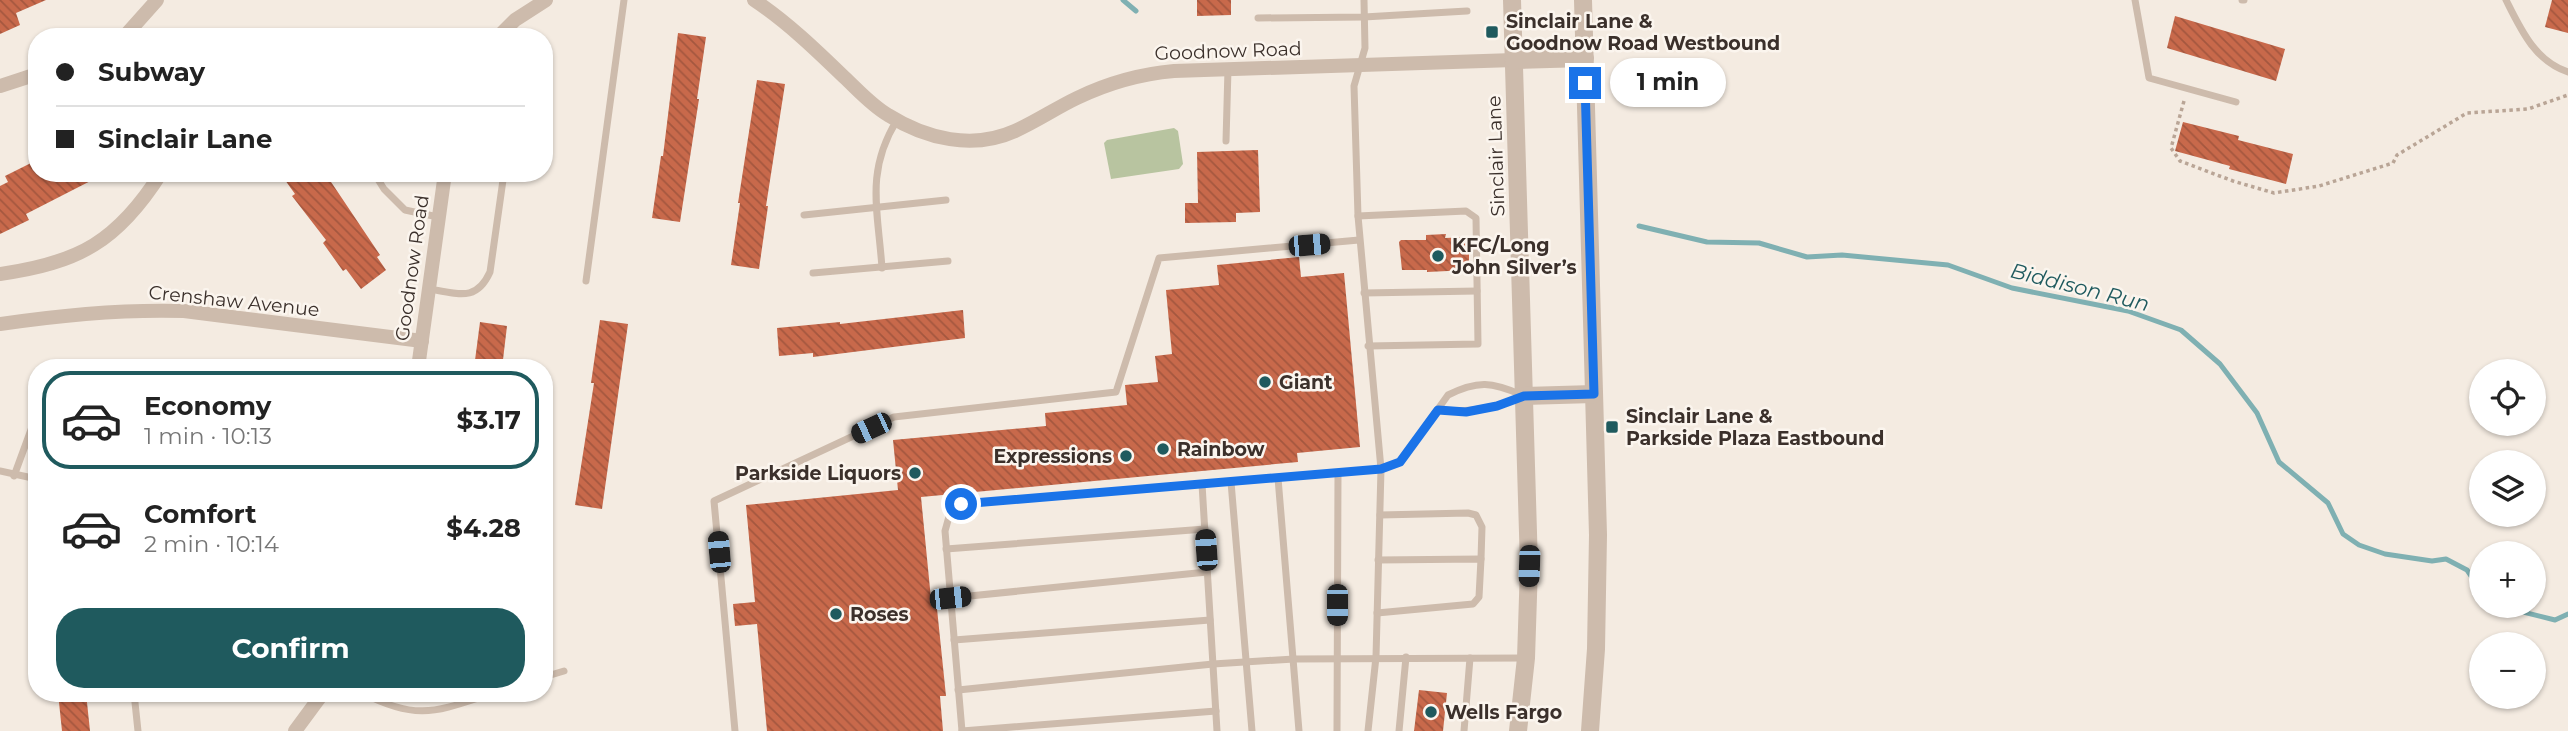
<!DOCTYPE html>
<html lang="en">
<head>
<meta charset="utf-8">
<style>
	:root { --surface:#fff; --page:#f6f6f6; --text:#222; --muted:#767676; --line:#e0e0e0; --accent:#1f5a5e }
	body { margin:0; font-family:Montserrat,sans-serif; background:var(--page); color:var(--text); height:100vh; display:flex; flex-direction:column; font-size:26px; white-space:nowrap }
	* { box-sizing:border-box; margin:0 }
	p { font-size:23px; color:var(--muted) }
	.icon { flex:none; width:38px; height:38px; fill:none; stroke:currentColor; stroke-width:2; stroke-linecap:round; stroke-linejoin:round }
	.map { position:relative; flex:1; overflow:hidden }
	.panel { position:absolute; left:28px; top:359px; width:525px; height:343px; display:flex; flex-direction:column; background:var(--surface); border-radius:28px; box-shadow:0 2px 5px #0004 }
	.panel>* { flex:none }
	.hud { position:absolute; left:28px; top:28px; width:525px; height:154px; border-radius:28px; box-shadow:0 2px 5px #0004; display:grid; align-content:center; height:154px; padding:0 28px; background:var(--surface) }
	.controls { position:absolute; left:2469px; top:359px; display:grid; gap:14px }
	.controls a { display:grid; place-items:center; width:77px; height:77px; border-radius:50%; background:var(--surface); box-shadow:0 2px 5px #0004; font-size:35px }
	.end { position:absolute; width:32px; height:32px; margin:-16px; border:9px solid #1a73e8; background:#fff; box-shadow:0 0 0 4px #fff }
	.from { border-radius:50% }
	.bubble { position:absolute; height:49px; border-radius:24px; background:var(--surface); box-shadow:0 2px 5px #0004; font-size:23px; font-weight:700; line-height:49px; text-align:center }
	.car { position:absolute; width:21px; height:42px; margin:-21px -10px; border-radius:9px; box-shadow:0 0 5px 2px #0007; background:linear-gradient(#222 24%,#8ab4d8 0 40%,#222 0 76%,#8ab4d8 0 86%,#222 0) }
	.hud b { display:flex; align-items:center; gap:24px; height:66px; font-size:26px }
	.hud b+b { border-top:2px solid var(--line) }
	.hud i { width:18px; height:18px; background:var(--text) }
	ul { padding:12px 0 0; list-style:none }
	li { display:flex; align-items:center; gap:21px; height:98px; margin:0 14px 10px; padding:0 14px; border:4px solid transparent; border-radius:28px }
	li div { flex:1 }
	li b { display:block; font-size:26px }
	li em { font-style:normal; font-weight:700 }
	li.selected { border-color:var(--accent) }
	li>.icon { width:63px; height:63px; stroke-width:1.5 }
	.button { display:flex; gap:14px; margin-top:auto; padding:14px 28px }
	.button a { flex:1; height:80px; border-radius:28px; background:var(--accent); color:#fff; font-size:28px; font-weight:700; line-height:80px; text-align:center }
	.map>svg:first-child { display:block }
	.pitch { fill:#b8c4a0 }
	.lines { fill:none; stroke-linecap:round; stroke-linejoin:round }
	.stream { stroke:#7fb0b2; stroke-width:5 }
	.building { fill:url(#building-back-hatch) }
	.path { stroke:#b9a596; stroke-width:3.5; stroke-dasharray:3.5 3.5; stroke-linecap:butt }
	.service { stroke:#cdbbac; stroke-width:7 }
	.minor { stroke:#cdbbac; stroke-width:14 }
	.tertiary { stroke:#cdbbac; stroke-width:18 }
	.route { stroke:#1a73e8; stroke-width:9 }
	.poi-dot { fill:#1f5a5e; stroke:#fbf5ee; stroke-width:2.5 }
	.labels { text-anchor:middle; dominant-baseline:central; stroke-width:5; stroke-linejoin:round; paint-order:stroke }
	.poi-label { font-size:19px; font-weight:bold; fill:#3b302b; stroke:#fbf5ee; text-anchor:start }
	.street-label { font-size:19px; fill:#3b302b; stroke:#fbf5ee }
	.water-label { font-size:21px; font-style:italic; fill:#1f5a5e; stroke:#fbf5ee }
</style>
</head>
<body>
<div class="map">
<svg width="2568" height="731" viewBox="0 0 2568 731">
	<defs>
		<pattern id="building-back-hatch" width="6" height="6" patternUnits="userSpaceOnUse" patternTransform="scale(1.75)"><rect width="6" height="6" fill="#c8694b"/><path d="M-1 5l2 2M0 0l6 6M5-1l2 2" fill="none" stroke="#a4573f"/></pattern>
	</defs>
	<rect width="100%" height="100%" fill="#f4ebe1"/>
	<!-- pitch -->
	<path class="pitch" d="M1174,128L1178,131L1183,164L1179,169L1111,179L1104,143L1107,140Z"/>
	<g class="lines">
		<!-- stream -->
		<g class="stream">
			<path d="M1123,0L1136,11"/>
			<path d="M1639,226L1707,242L1759,243L1807,257L1842,255L1948,265L2012,288L2128,311L2181,330L2220,364L2257,413L2279,462L2328,503L2343,534L2359,545L2385,554L2432,561L2446,559L2467,570L2482,592"/>
			<path d="M2499,606L2555,620L2568,614"/>
		</g>
	</g>
	<!-- building -->
	<g class="building">
		<path d="M0,0H46L16,13L20,25L0,34Z"/>
		<path d="M1197,0H1231V15L1197,16Z"/>
		<path d="M2552,0H2568V33L2545,27Z"/>
		<path d="M2175,16L2285,49L2276,81L2167,48Z"/>
		<path d="M678,33L706,37L697,99H699L680,222L652,218L661,156H663Z"/>
		<path d="M757,80L785,84L766,206H768L759,269L731,265L740,203H738Z"/>
		<path d="M2183,122L2239,136L2238,140L2293,154L2286,184L2229,169L2230,166L2175,151Z"/>
		<path d="M1258,150L1260,212L1236,213V222L1185,223V203H1198L1197,152Z"/>
		<path d="M37,160V173H106L26,214L29,220L0,234V186L8,182L5,176Z"/>
		<path d="M280,173H325L380,255L377,257L386,270L361,289L346,269L343,271L323,243L326,240L292,196L295,194Z"/>
		<path d="M1446,234L1445,238L1469,237V270L1427,272V270H1402L1399,242L1401,240H1426V235Z"/>
		<path d="M1299,257L1301,277L1344,273L1360,447L1297,453L1298,462L921,497L931,599H936L946,696H940L943,731H767L757,624L735,626L733,604L755,602L746,505L898,490L893,440L1046,426L1045,413L1127,405L1125,385L1158,382L1155,356L1172,354L1166,290L1219,285L1217,265Z"/>
		<path d="M963,310L965,338L813,357V353L779,356L777,328L840,322V324Z"/>
		<path d="M600,320L628,324L602,509L575,505L594,383H591Z"/>
		<path d="M480,322L507,326L502,368H474Z"/>
		<path d="M1419,690L1447,693L1443,731H1414Z"/>
		<path d="M58,693H86L90,731H62Z"/>
	</g>
	<g class="lines">
		<!-- path -->
		<path class="path" d="M2184,101L2171,148L2180,161L2233,181L2274,193L2319,186L2393,163L2397,155L2467,113L2528,109L2568,95"/>
		<!-- service -->
		<g class="service">
			<path d="M1364,0L1365,48L1354,86L1358,216L1381,469L1376,657L1368,731"/>
			<path d="M2135,0L2149,78L2236,102"/>
			<path d="M2242,0H2244"/>
			<path d="M2506,0C2521,30 2535,61 2568,72"/>
			<path d="M1258,18L1364,17L1467,11"/>
			<path d="M1226,141L1228,69"/>
			<path d="M374,173L384,189L405,210L438,217"/>
			<path d="M804,215L946,200"/>
			<path d="M1358,216L1466,211L1476,218L1478,344L1368,346"/>
			<path d="M882,268C878,210 865,172 897,120"/>
			<path d="M813,273L948,261"/>
			<path d="M586,281L624,0"/>
			<path d="M429,289C457,293 476,303 490,272L504,173"/>
			<path d="M1364,293L1477,291"/>
			<path d="M1439,409C1468,414 1495,407 1523,397"/>
			<path d="M0,471L37,479"/>
			<path d="M14,476L32,427L37,422"/>
			<path d="M1278,478L1299,731"/>
			<path d="M1231,482L1252,731"/>
			<path d="M1202,484L1217,731"/>
			<path d="M1380,515L1468,513L1476,515L1482,527L1481,559"/>
			<path d="M946,549L1205,529"/>
			<path d="M950,598L1207,572"/>
			<path d="M1377,613L1473,604L1479,597L1481,559L1378,560"/>
			<path d="M954,640L1210,620"/>
			<path d="M544,677L564,671"/>
			<path d="M958,690L1213,664L1294,659L1525,658"/>
			<path d="M134,693L138,731"/>
			<path d="M362,693C419,722 437,711 494,693"/>
			<path d="M735,731L714,501L894,417L1116,392L1159,258L1359,240"/>
			<path d="M962,731L945,531L950,513L961,504L1381,469L1400,462L1448,395C1478,380 1492,382 1522,395"/>
			<path d="M962,731L1216,711"/>
			<path d="M1337,731L1338,473"/>
			<path d="M1399,731L1406,657"/>
			<path d="M1464,731L1470,658"/>
		</g>
		<!-- minor -->
		<g class="minor">
			<path d="M754,0C787,22 815,49 844,77C858,90 871,105 888,115C926,139 973,150 1015,131C1037,121 1056,108 1077,98C1108,83 1140,74 1174,71L1514,60"/>
			<path d="M124,37L157,0"/>
			<path d="M498,37L515,20L546,0"/>
			<path d="M0,86L37,74"/>
			<path d="M0,274C79,263 118,241 161,173"/>
			<path d="M0,324C61,315 123,309 184,311L422,341"/>
			<path d="M418,368L445,173"/>
			<path d="M295,731L323,693"/>
		</g>
		<!-- tertiary -->
		<g class="tertiary">
			<path d="M1512,0L1529,566L1526,658L1518,731"/>
			<path d="M1583,0L1598,535L1596,649L1590,731"/>
			<path d="M1514,60L1585,58"/>
			<path d="M1524,396L1594,394"/>
		</g>
	</g>
	<g class="lines">
		<!-- route -->
		<path class="route" d="M961,504L1381,469L1400,462L1438,410L1466,412L1497,406L1524,396L1594,394L1585,83"/>
	</g>
	<!-- markers -->
	<g class="poi-dot">
		<rect x="1485" y="25" width="14" height="14" rx="3.5"/>
		<circle cx="1438" cy="256" r="7"/>
		<circle cx="1265" cy="382" r="7"/>
		<rect x="1605" y="420" width="14" height="14" rx="3.5"/>
		<circle cx="1163" cy="449" r="7"/>
		<circle cx="1126" cy="456" r="7"/>
		<circle cx="915" cy="473" r="7"/>
		<circle cx="836" cy="614" r="7"/>
		<circle cx="1431" cy="712" r="7"/>
	</g>
	<g class="labels">
		<!-- poi labels -->
		<g class="poi-label">
			<text x="1506" y="21">Sinclair Lane &amp;<tspan x="1506" dy="22">Goodnow Road Westbound</tspan></text>
			<text x="1452" y="245">KFC/Long<tspan x="1452" dy="22">John Silver’s</tspan></text>
			<text x="1279" y="382">Giant</text>
			<text x="1626" y="416">Sinclair Lane &amp;<tspan x="1626" dy="22">Parkside Plaza Eastbound</tspan></text>
			<text x="1177" y="449">Rainbow</text>
			<text x="1112" y="456" text-anchor="end">Expressions</text>
			<text x="901" y="473" text-anchor="end">Parkside Liquors</text>
			<text x="850" y="614">Roses</text>
			<text x="1445" y="712">Wells Fargo</text>
		</g>
		<!-- street labels -->
		<g class="street-label">
			<text transform="translate(1228 51) rotate(-2)">Goodnow Road</text>
			<text transform="translate(1496 156) rotate(-92)">Sinclair Lane</text>
			<text transform="translate(412 268) rotate(-82)">Goodnow Road</text>
			<text transform="translate(234 301) rotate(6)">Crenshaw Avenue</text>
		</g>
		<!-- water labels -->
		<g class="water-label">
			<text transform="translate(2080 287) rotate(14)">Biddison Run</text>
		</g>
	</g>
</svg>
<div class="controls">
<a><svg class="icon" aria-label="locate" viewBox="0 0 24 24"><circle cx="12" cy="12" r="6"/><path d="M12 2v4M12 18v4M2 12h4M18 12h4"/></svg></a>
<a><svg class="icon" aria-label="layers" viewBox="0 0 24 24"><path d="M12 4l9 5-9 5-9-5zM3 14l9 5 9-5"/></svg></a>
<a>+</a>
<a>−</a>
</div>
<i class="end from" style="left:961px;top:504px"></i>
<i class="end" style="left:1585px;top:83px"></i>
<div class="bubble" style="left:1610px;top:58px;width:116px">1 min</div>
<i class="car" style="left:1309px;top:245px;rotate:85deg"></i>
<i class="car" style="left:871px;top:428px;rotate:245deg"></i>
<i class="car" style="left:1206px;top:550px;rotate:356deg"></i>
<i class="car" style="left:719px;top:552px;rotate:355deg"></i>
<i class="car" style="left:1529px;top:566px;rotate:182deg"></i>
<i class="car" style="left:950px;top:598px;rotate:84deg"></i>
<i class="car" style="left:1337px;top:605px;rotate:180deg"></i>
<div class="hud">
<b><i class="from"></i>Subway</b>
<b><i></i>Sinclair Lane</b>
</div>
<section class="panel">
<ul>
<li class="selected"><svg class="icon" aria-label="car" viewBox="0 0 24 24"><path d="M5 17H2v-5l4-1 3-4h7l3 4 3 1v5h-3M9 17h6M6 11h13"/><circle cx="7" cy="17" r="2"/><circle cx="17" cy="17" r="2"/></svg><div><b>Economy</b><p>1 min · 10:13</p></div><em>$3.17</em></li>
<li><svg class="icon" aria-label="car" viewBox="0 0 24 24"><path d="M5 17H2v-5l4-1 3-4h7l3 4 3 1v5h-3M9 17h6M6 11h13"/><circle cx="7" cy="17" r="2"/><circle cx="17" cy="17" r="2"/></svg><div><b>Comfort</b><p>2 min · 10:14</p></div><em>$4.28</em></li>
</ul>
<div class="button"><a>Confirm</a></div>
</section>
</div>
</body>
</html>
